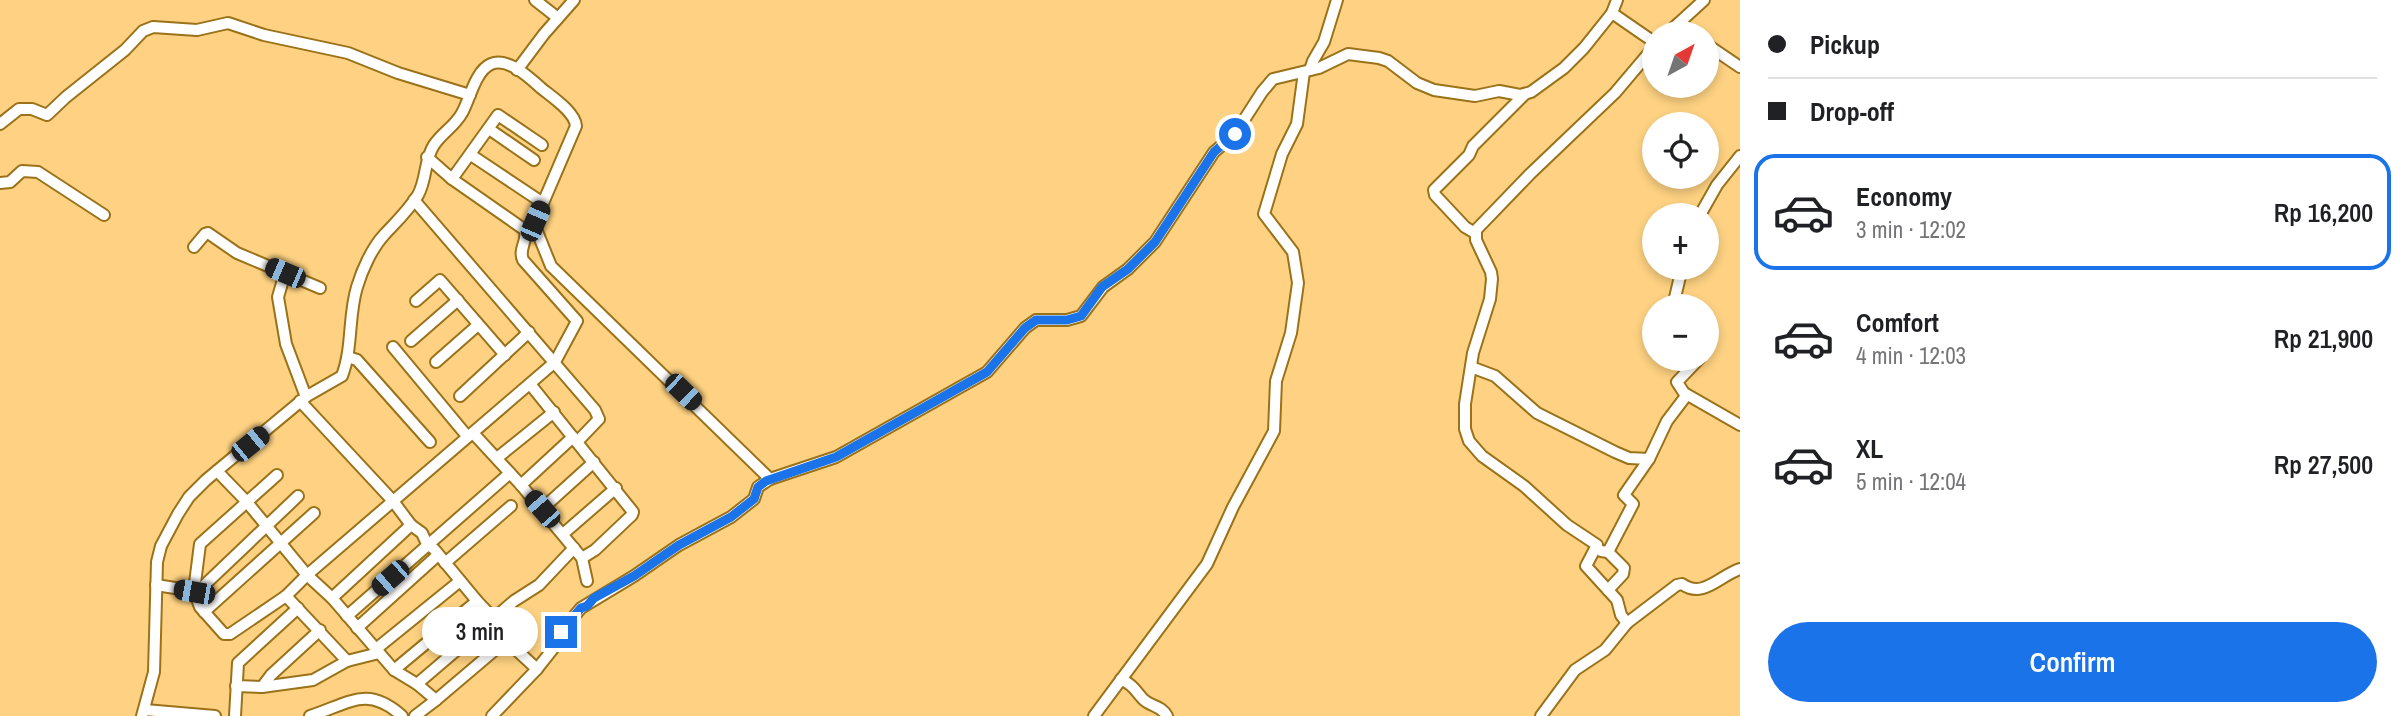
<!DOCTYPE html>
<html lang="en">
<head>
<meta charset="utf-8">
<style>
	:root { --surface:#fff; --page:#f2f2f2; --text:#202124; --muted:#757577; --line:#e0e0e0; --accent:#1a73e8 }
	body { margin:0; font-family:"Archivo Narrow",sans-serif; background:var(--page); color:var(--text); height:100vh; display:flex; flex-direction:column; font-size:26px; white-space:nowrap }
	* { box-sizing:border-box; margin:0 }
	p { font-size:23px; color:var(--muted) }
	.icon { flex:none; width:38px; height:38px; fill:none; stroke:currentColor; stroke-width:2; stroke-linecap:round; stroke-linejoin:round }
	.map { position:relative; flex:1; overflow:hidden }
	.side { display:flex; flex-direction:column; background:var(--surface); width:665px }
	.side>* { flex:none }
	.hud { display:grid; align-content:center; height:154px; padding:0 28px; background:var(--surface) }
	.needle { width:46px; rotate:40deg }
	.controls { position:absolute; left:1642px; top:21px; display:grid; gap:14px }
	.controls a { display:grid; place-items:center; width:77px; height:77px; border-radius:50%; background:var(--surface); box-shadow:0 4px 10px #0003; font-size:35px }
	.end { position:absolute; width:32px; height:32px; margin:-16px; border:9px solid #1a73e8; background:#fff; box-shadow:0 0 0 4px #fff }
	.from { border-radius:50% }
	.bubble { position:absolute; height:49px; border-radius:24px; background:var(--surface); box-shadow:0 4px 10px #0003; font-size:23px; font-weight:600; line-height:49px; text-align:center }
	.car { position:absolute; width:21px; height:42px; margin:-21px -10px; border-radius:9px; box-shadow:0 0 5px 2px #0007; background:linear-gradient(#222 24%,#8ab4d8 0 40%,#222 0 76%,#8ab4d8 0 86%,#222 0) }
	.hud b { display:flex; align-items:center; gap:24px; height:66px; font-size:26px }
	.hud b+b { border-top:2px solid var(--line) }
	.hud i { width:18px; height:18px; background:var(--text) }
	ul { padding:0; list-style:none }
	li { display:flex; align-items:center; gap:21px; height:116px; margin:0 14px 10px; padding:0 14px; border:4px solid transparent; border-radius:21px }
	li div { flex:1 }
	li b { display:block; font-size:26px }
	li em { font-style:normal; font-weight:600 }
	li.on { border-color:var(--accent) }
	li>.icon { width:63px; height:63px; stroke-width:1.5 }
	.primary-button { display:flex; gap:14px; margin-top:auto; padding:14px 28px }
	.primary-button a { flex:1; height:80px; border-radius:42px; background:var(--accent); color:#fff; font-size:28px; font-weight:600; line-height:80px; text-align:center }
	main { display:flex; flex:1; min-height:0 }
	.map>svg:first-child { display:block }
	.lines { fill:none; stroke-linecap:round; stroke-linejoin:round }
	.minor-casing { stroke:#9a721a; stroke-width:14 }
	.minor { stroke:#fff; stroke-width:10 }
	.route { stroke:#1a73e8; stroke-width:9 }
</style>
</head>
<body>
<main>
<div class="map">
<svg width="1740" height="716" viewBox="0 0 1740 716">
	<rect width="100%" height="100%" fill="#fed282"/>
	<g class="lines">
		<!-- minor casing -->
		<g class="minor-casing">
			<g id="minor">
				<path d="M535,0L558,18"/>
				<path d="M1612,13L1654,42"/>
				<path d="M1678,24L1691,33"/>
				<path d="M1668,33L1704,0"/>
				<path d="M1706,44L1740,67"/>
				<path d="M517,70L544,34L574,0"/>
				<path d="M1310,70L1313,61L1324,42L1337,0"/>
				<path d="M0,124L19,109H32L47,115L66,97L125,50L143,31L153,27L197,30L228,23L264,35L348,53L398,73L470,95"/>
				<path d="M489,129L534,160"/>
				<path d="M471,155L543,203"/>
				<path d="M452,179L498,115L542,145"/>
				<path d="M0,183L10,182L22,171L38,172L104,215"/>
				<path d="M414,200L595,410L599,419L577,442"/>
				<path d="M1700,215L1717,185L1740,156"/>
				<path d="M1475,233L1465,227L1435,195L1434,190L1469,155L1473,146L1525,94"/>
				<path d="M194,247L205,234L208,233L237,253L320,288"/>
				<path d="M285,273L278,297L286,344L306,397"/>
				<path d="M416,301L440,280L505,355"/>
				<path d="M1673,306L1682,268"/>
				<path d="M411,341L458,300"/>
				<path d="M393,347L467,436"/>
				<path d="M348,357L357,360L430,442"/>
				<path d="M436,362L478,325"/>
				<path d="M1471,367L1495,376L1537,413L1615,452L1629,458L1649,459L1667,421L1686,396L1677,382L1699,359"/>
				<path d="M530,384L633,512L632,515L595,550L582,558"/>
				<path d="M1686,394L1740,425"/>
				<path d="M460,396L529,332"/>
				<path d="M300,401L393,501L411,525L422,533L427,544L434,549L477,601L499,624L512,646L537,669"/>
				<path d="M473,433L521,485L582,558L587,581"/>
				<path d="M497,458L554,412"/>
				<path d="M217,471L246,501L307,575L332,598L394,670L417,684L436,700L415,716"/>
				<path d="M521,485L573,437"/>
				<path d="M542,509L594,462"/>
				<path d="M563,534L616,488"/>
				<path d="M1601,551L1608,552L1624,568L1623,574L1608,590"/>
				<path d="M1608,552L1633,504L1624,495L1649,459"/>
				<path d="M445,563L511,506"/>
				<path d="M156,585L194,591L200,607L224,634H230L286,596L307,575L555,362L577,321L523,260C518,249 528,241 525,230L452,179L427,157"/>
				<path d="M194,591L200,544L277,475"/>
				<path d="M194,595L298,496"/>
				<path d="M286,596L347,661"/>
				<path d="M332,598L411,525"/>
				<path d="M204,612L314,513"/>
				<path d="M347,616L510,473"/>
				<path d="M1627,623L1621,615L1617,600L1586,566L1597,545L1567,525L1524,486L1482,456L1469,441L1465,429V404L1473,353L1490,299L1492,279L1491,272L1476,240V230L1530,174L1615,93L1654,47"/>
				<path d="M357,628L438,555"/>
				<path d="M376,649L460,581"/>
				<path d="M394,670L477,601"/>
				<path d="M1121,679C1134,686 1134,689 1143,699C1151,707 1161,705 1167,716"/>
				<path d="M417,684L514,601L539,585L574,548"/>
				<path d="M236,686L262,687L313,680L347,661L379,653"/>
				<path d="M262,687L271,675L320,630"/>
				<path d="M436,700L509,638"/>
				<path d="M145,710L215,716"/>
				<path d="M142,716L154,672L157,562L161,546L178,514L189,497L206,480L307,396L342,376C353,347 348,316 357,287C362,270 372,248 384,235C396,222 408,211 418,195C427,179 424,160 434,145C442,133 455,126 462,113C470,99 475,71 491,64C508,57 530,78 541,88C552,97 575,112 576,126L534,224L551,266L770,479L836,457L987,372L1025,328L1036,320H1067L1081,316L1103,287L1128,269L1155,242L1214,152L1235,134L1262,92L1273,79L1319,68L1348,54L1379,58L1388,61L1417,83L1434,90L1475,96L1499,91L1520,95L1531,92L1564,68L1584,48L1612,13L1617,0"/>
				<path d="M235,716L238,663L298,608"/>
				<path d="M310,716C350,703 367,685 402,716"/>
				<path d="M492,716L537,669L556,645L561,632L581,608L634,576L679,545L731,517L754,499L758,487L770,479"/>
				<path d="M1094,716L1207,564L1233,507L1274,431L1276,381L1291,333L1298,283L1293,252L1264,214L1282,154L1297,124L1304,72"/>
				<path d="M1541,716L1575,670L1605,650L1627,623L1677,585L1682,584C1703,599 1719,576 1740,569"/>
			</g>
		</g>
		<!-- minor -->
		<use href="#minor" class="minor"/>
	</g>
	<g class="lines">
		<!-- route -->
		<path class="route" d="M561,632L581,608L587,606L594,598L634,576L679,545L731,517L754,499L758,487L766,481L836,457L987,372L1025,328L1036,320H1067L1081,316L1102,287L1128,269L1155,242L1214,152L1235,134"/>
	</g>
</svg>
<div class="controls">
<a><svg class="needle" viewBox="-14 -14 28 28"><path d="M0-13l5 13h-10z" fill="#e53935"/><path d="M0 13l5-13h-10z" fill="#757577"/></svg></a>
<a><svg class="icon" aria-label="locate" viewBox="0 0 24 24"><circle cx="12" cy="12" r="6"/><path d="M12 2v4M12 18v4M2 12h4M18 12h4"/></svg></a>
<a>+</a>
<a>−</a>
</div>
<i class="end from" style="left:1235px;top:134px"></i>
<i class="end" style="left:561px;top:632px"></i>
<div class="bubble" style="left:422px;top:607px;width:116px">3 min</div>
<i class="car" style="left:535px;top:221px;rotate:23deg"></i>
<i class="car" style="left:285px;top:273px;rotate:293deg"></i>
<i class="car" style="left:683px;top:392px;rotate:134deg"></i>
<i class="car" style="left:250px;top:444px;rotate:51deg"></i>
<i class="car" style="left:542px;top:509px;rotate:319deg"></i>
<i class="car" style="left:390px;top:578px;rotate:229deg"></i>
<i class="car" style="left:194px;top:592px;rotate:280deg"></i>
</div>
<section class="side">
<div class="hud">
<b><i class="from"></i>Pickup</b>
<b><i></i>Drop-off</b>
</div>
<ul>
<li class="on"><svg class="icon" aria-label="car" viewBox="0 0 24 24"><path d="M5 17H2v-5l4-1 3-4h7l3 4 3 1v5h-3M9 17h6M6 11h13"/><circle cx="7" cy="17" r="2"/><circle cx="17" cy="17" r="2"/></svg><div><b>Economy</b><p>3 min · 12:02</p></div><em>Rp 16,200</em></li>
<li><svg class="icon" aria-label="car" viewBox="0 0 24 24"><path d="M5 17H2v-5l4-1 3-4h7l3 4 3 1v5h-3M9 17h6M6 11h13"/><circle cx="7" cy="17" r="2"/><circle cx="17" cy="17" r="2"/></svg><div><b>Comfort</b><p>4 min · 12:03</p></div><em>Rp 21,900</em></li>
<li><svg class="icon" aria-label="car" viewBox="0 0 24 24"><path d="M5 17H2v-5l4-1 3-4h7l3 4 3 1v5h-3M9 17h6M6 11h13"/><circle cx="7" cy="17" r="2"/><circle cx="17" cy="17" r="2"/></svg><div><b>XL</b><p>5 min · 12:04</p></div><em>Rp 27,500</em></li>
</ul>
<div class="primary-button"><a>Confirm</a></div>
</section>
</main>
</body>
</html>
